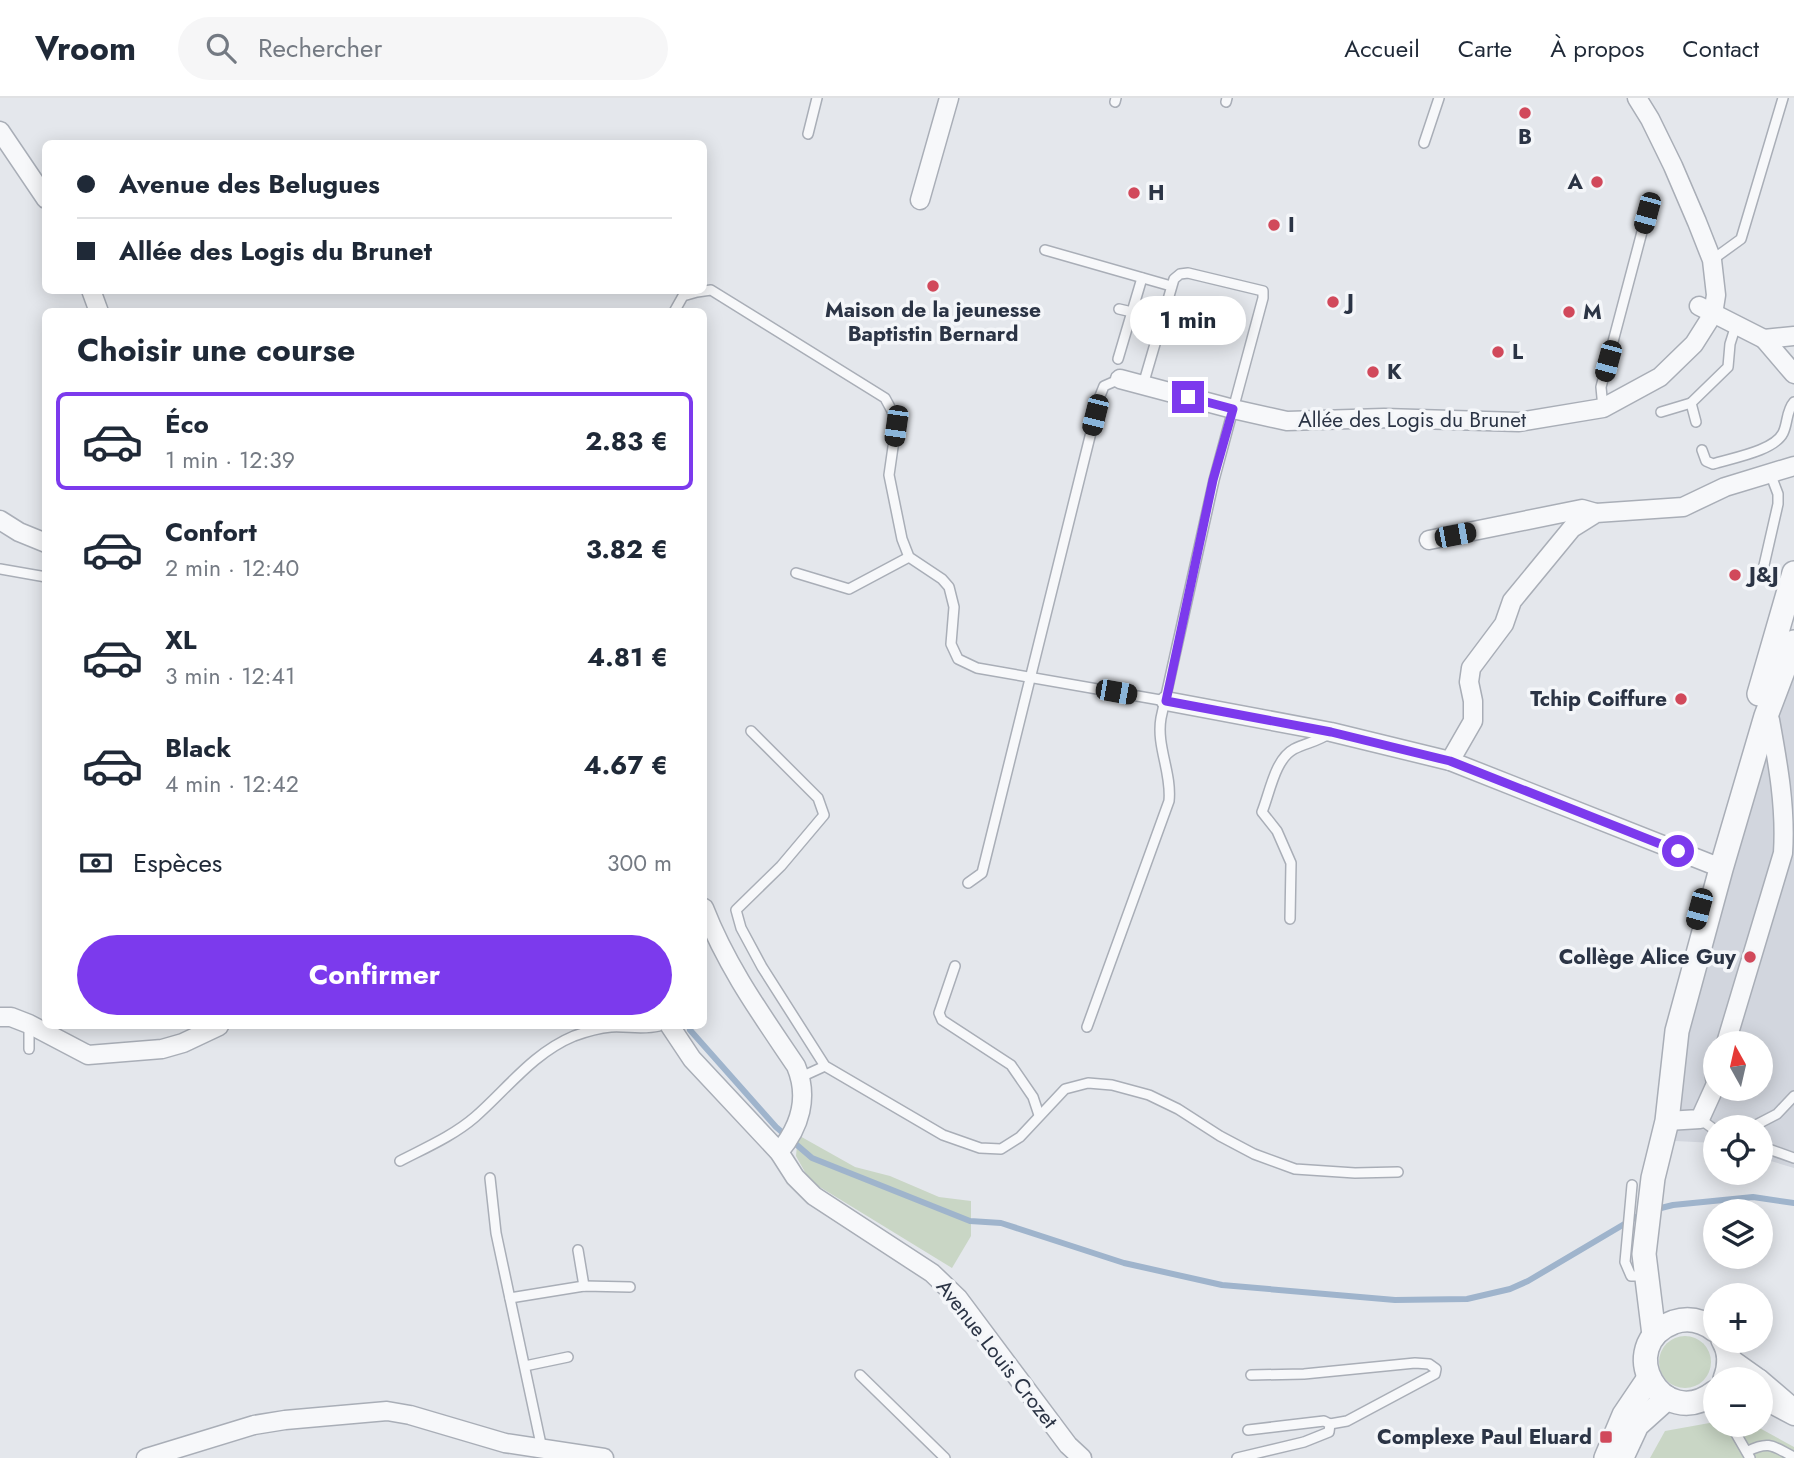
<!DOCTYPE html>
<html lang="fr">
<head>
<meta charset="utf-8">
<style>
	:root { --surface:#fff; --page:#f6f6f7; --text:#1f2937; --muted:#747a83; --line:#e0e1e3; --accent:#7c3aed }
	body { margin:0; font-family:Jost,sans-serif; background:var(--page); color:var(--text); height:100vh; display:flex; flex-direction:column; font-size:26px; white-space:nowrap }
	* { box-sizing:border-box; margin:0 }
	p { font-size:23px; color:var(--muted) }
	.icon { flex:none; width:38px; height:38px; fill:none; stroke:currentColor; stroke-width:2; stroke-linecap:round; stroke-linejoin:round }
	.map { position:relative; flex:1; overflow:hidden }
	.sheet { position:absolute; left:42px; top:210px; width:665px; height:721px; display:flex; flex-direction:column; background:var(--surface); border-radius:10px; box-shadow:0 4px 18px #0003 }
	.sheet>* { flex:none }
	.banner { position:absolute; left:42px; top:42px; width:665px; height:154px; border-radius:10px; box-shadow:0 4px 18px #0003; display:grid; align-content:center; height:154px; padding:0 35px; background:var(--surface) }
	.needle { width:46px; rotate:352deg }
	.controls { position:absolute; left:1703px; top:933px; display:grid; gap:14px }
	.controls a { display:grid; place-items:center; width:70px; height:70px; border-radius:50%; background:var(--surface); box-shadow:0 4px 18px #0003; font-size:35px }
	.end { position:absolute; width:32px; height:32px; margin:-16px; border:9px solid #7c3aed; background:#fff; box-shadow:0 0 0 4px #fff }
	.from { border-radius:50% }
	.bubble { position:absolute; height:49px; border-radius:24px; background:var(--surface); box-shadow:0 4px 18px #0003; font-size:23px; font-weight:700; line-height:49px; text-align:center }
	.car { position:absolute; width:21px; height:42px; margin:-21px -10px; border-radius:9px; box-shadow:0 0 5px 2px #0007; background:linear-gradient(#222 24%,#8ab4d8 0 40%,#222 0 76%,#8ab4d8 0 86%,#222 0) }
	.banner b { display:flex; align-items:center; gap:24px; height:66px; font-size:26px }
	.banner b+b { border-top:2px solid var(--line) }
	.banner i { width:18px; height:18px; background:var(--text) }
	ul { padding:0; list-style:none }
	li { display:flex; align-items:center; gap:21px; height:98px; margin:0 14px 10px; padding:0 21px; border:4px solid transparent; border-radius:10px }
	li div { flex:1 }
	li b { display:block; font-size:26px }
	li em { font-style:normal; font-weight:700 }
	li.on { border-color:var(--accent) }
	li>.icon { width:63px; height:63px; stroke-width:1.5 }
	h2 { padding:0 35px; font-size:32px; line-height:84px }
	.pay { display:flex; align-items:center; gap:18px; height:77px; padding:0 35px; font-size:26px }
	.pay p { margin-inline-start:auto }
	.cta { display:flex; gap:14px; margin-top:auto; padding:14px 35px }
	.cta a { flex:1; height:80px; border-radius:42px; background:var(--accent); color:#fff; font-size:28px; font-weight:700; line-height:80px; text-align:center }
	header { display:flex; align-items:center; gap:42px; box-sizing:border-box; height:98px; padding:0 35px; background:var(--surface); border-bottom:2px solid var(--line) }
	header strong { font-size:33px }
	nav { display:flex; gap:38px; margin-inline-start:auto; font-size:24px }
	.search { width:490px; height:63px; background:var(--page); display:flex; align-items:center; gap:18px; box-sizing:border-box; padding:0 24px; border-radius:38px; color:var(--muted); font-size:26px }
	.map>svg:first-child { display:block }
	.built { fill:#d2d6de; fill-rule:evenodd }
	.green { fill:#c9d6c5 }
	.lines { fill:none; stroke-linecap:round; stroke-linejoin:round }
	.stream { stroke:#9fb4cc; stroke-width:6 }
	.service-casing { stroke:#a9aeb7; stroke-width:12 }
	.minor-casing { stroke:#a9aeb7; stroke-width:21 }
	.tertiary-casing { stroke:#a9aeb7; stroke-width:26 }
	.service { stroke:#f7f8fa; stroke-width:9 }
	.minor { stroke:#f7f8fa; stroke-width:18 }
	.tertiary { stroke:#f7f8fa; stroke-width:23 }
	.route { stroke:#7c3aed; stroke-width:9 }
	.poi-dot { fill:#d1495b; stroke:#f4f6f9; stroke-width:2.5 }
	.labels { text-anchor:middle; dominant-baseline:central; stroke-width:7; stroke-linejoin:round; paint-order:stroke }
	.poi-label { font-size:21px; font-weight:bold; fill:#2b3445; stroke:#f4f6f9; text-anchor:start }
	.street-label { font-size:21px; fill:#2b3445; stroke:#f4f6f9 }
</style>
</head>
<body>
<header>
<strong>Vroom</strong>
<div class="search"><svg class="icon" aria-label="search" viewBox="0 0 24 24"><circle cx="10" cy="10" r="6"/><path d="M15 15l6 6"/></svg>Rechercher</div>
<nav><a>Accueil</a><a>Carte</a><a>À propos</a><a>Contact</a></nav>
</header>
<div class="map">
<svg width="1794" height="1360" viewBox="0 0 1794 1360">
	<rect width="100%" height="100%" fill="#e4e7ec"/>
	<!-- built -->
	<path class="built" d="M1794,555V1070L1761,1060L1760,1029H1715V1045L1675,1043L1682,937ZM1715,945H1760V990H1715Z"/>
	<!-- green -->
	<g class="green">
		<path d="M798,1037L855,1069L890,1078L939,1099L971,1103V1138L952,1170L810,1083L796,1058Z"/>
		<circle cx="1685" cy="1264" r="26"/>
		<path d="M1715,1324V1326L1754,1327L1794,1349V1360H1650L1665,1333Z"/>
	</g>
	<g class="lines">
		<!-- stream -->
		<g class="stream">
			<path d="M690,932L776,1029L812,1060L970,1123L1001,1125L1124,1165L1222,1187L1395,1202L1467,1201L1510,1191L1528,1183L1643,1115"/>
			<path d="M1653,1112L1673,1107L1753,1099L1794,1105"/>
		</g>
		<!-- service casing -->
		<g class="service-casing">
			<g id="service">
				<path d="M1115,4L1116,0"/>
				<path d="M1226,4L1227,0"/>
				<path d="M808,36L817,0"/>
				<path d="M1424,45L1439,0"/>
				<path d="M1045,152L1171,188"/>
				<path d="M1712,162L1741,141L1783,0"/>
				<path d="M1119,211L1132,214"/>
				<path d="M674,214L683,198L697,194L711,192L885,300L892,313L896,328L889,377L902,441L909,459L942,481L949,489L954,509L951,546L958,561L977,570L1166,603"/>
				<path d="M1118,261L1142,180"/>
				<path d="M1603,310L1601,289L1647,115"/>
				<path d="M1661,314L1691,305"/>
				<path d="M1696,324L1691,305L1728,269L1730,246L1736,227"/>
				<path d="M1702,352L1706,363L1713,366C1732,360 1774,353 1783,335C1788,325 1786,313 1794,304"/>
				<path d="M1770,375L1778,396V406L1762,476L1766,481L1789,487"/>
				<path d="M0,471L46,479"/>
				<path d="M796,475L849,491L909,459"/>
				<path d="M751,633L818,700L824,717L781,768L736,812L741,830L762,869L825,968L943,1037L980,1050L1001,1051L1020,1039L1065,991L1088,985L1112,987L1149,997L1178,1011L1220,1038L1254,1056L1295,1071L1355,1075L1398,1074"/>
				<path d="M968,785L982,775L1100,298L1104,288L1120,281"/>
				<path d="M1290,821L1291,765L1277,733L1262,714C1270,694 1275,661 1294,651C1306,645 1319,643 1330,635"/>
				<path d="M955,868L939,915L942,922L1011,967L1033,999L1039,1017"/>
				<path d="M1087,929L1169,703C1172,675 1156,648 1161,620L1214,382L1263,200V193L1188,175L1180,176L1174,181L1143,287"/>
				<path d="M29,951V926"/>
				<path d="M801,979L825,968"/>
				<path d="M1700,1021L1715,1032"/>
				<path d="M1752,1029L1777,1016L1794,998"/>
				<path d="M1760,1048L1794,1060"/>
				<path d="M400,1063C425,1050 453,1038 475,1019C507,991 533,955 574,938C585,934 600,930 611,929C628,928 642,932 659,928"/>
				<path d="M490,1080L496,1135L542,1351"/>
				<path d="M1632,1087L1625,1164L1631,1178H1645"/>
				<path d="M578,1152L584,1188"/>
				<path d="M510,1200L584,1188L630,1189"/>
				<path d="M525,1268L568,1259"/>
				<path d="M860,1277L945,1360"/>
				<path d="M1251,1277L1304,1276L1415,1265L1429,1266L1436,1271L1435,1276L1347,1323L1330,1326"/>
				<path d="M1735,1334L1750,1360"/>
				<path d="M1748,1353C1770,1342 1774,1349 1794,1359"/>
				<path d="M1237,1360L1304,1344L1329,1334L1330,1326L1324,1323L1248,1332"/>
			</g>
		</g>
		<!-- minor casing -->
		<g class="minor-casing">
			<g id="minor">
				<path d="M0,33L46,101"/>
				<path d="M920,102L949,0"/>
				<path d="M91,192L99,214"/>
				<path d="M1699,208L1764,241L1794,276"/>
				<path d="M1764,241L1794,238"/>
				<path d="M1120,281L1233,311L1287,323L1384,320L1519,324L1603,310L1660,279L1694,246L1713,216L1716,197L1712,162L1697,124L1673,68L1650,21L1637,0"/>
				<path d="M0,422L19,434L46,445"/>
				<path d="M1429,442L1582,411L1596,415"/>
				<path d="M1166,603L1331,634L1450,663L1711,766"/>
				<path d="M1450,663L1473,623V603L1469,584L1471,570L1504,526L1512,503L1572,430L1596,415L1683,409L1725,389L1794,368"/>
				<path d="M704,810C727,869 761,916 796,968C809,999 800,1029 779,1054"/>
				<path d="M0,919H11L29,926L88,957L162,951L183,945L219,928"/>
				<path d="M670,928L692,961L779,1054L795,1079L814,1098L932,1175L958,1200L1068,1347L1082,1360"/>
				<path d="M1726,945L1783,755C1786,710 1778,666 1770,622L1766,618"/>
				<path d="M1715,967V981"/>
				<path d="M1667,1023L1700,1021L1715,988"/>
				<path d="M1729,1259L1760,1281"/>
				<path d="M1760,1281L1794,1310"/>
				<path d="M1760,1300L1794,1318"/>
				<path d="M146,1360L254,1327L285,1322L387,1313L410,1317L505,1345L604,1360"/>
			</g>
		</g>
		<!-- tertiary casing -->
		<g class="tertiary-casing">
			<g id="tertiary">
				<path d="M1759,596L1794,475"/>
				<path d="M1715,1232C1703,1223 1689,1219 1674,1224C1613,1247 1661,1336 1715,1294"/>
				<path d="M1654,1237L1644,1156L1653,1080L1667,1023L1677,933L1721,771L1766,618L1794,544"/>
				<path d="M1723,1242C1731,1255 1730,1268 1725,1281"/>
				<path d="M1623,1357L1637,1327L1667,1300"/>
				<path d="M1606,1360L1624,1317L1649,1280"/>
			</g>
		</g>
		<!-- service -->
		<use href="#service" class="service"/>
		<!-- minor -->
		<use href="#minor" class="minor"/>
		<!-- tertiary -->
		<use href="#tertiary" class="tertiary"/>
	</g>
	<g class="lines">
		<!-- route -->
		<path class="route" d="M1188,299L1233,311L1213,382L1166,603L1331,634L1450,663L1678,753"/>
	</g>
	<!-- markers -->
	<g class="poi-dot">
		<circle cx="1525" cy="15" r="7"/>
		<circle cx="1597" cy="84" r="7"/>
		<circle cx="1134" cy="95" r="7"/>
		<circle cx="1274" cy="127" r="7"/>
		<circle cx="933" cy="188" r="7"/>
		<circle cx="1333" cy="204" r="7"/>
		<circle cx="1569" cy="214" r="7"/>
		<circle cx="1498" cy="254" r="7"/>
		<circle cx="1373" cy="274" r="7"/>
		<circle cx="1735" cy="477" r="7"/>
		<circle cx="1681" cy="601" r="7"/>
		<circle cx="1750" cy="859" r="7"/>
		<rect x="1599" y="1332" width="14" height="14" rx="3.5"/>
	</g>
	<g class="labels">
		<!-- poi labels -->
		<g class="poi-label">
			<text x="1525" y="39" text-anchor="middle">B</text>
			<text x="1583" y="84" text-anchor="end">A</text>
			<text x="1148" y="95">H</text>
			<text x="1288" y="127">I</text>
			<text x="1347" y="204">J</text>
			<text x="933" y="212" text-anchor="middle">Maison de la jeunesse<tspan x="933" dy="24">Baptistin Bernard</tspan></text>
			<text x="1583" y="214">M</text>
			<text x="1512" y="254">L</text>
			<text x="1387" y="274">K</text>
			<text x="1749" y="477">J&amp;J</text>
			<text x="1667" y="601" text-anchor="end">Tchip Coiffure</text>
			<text x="1736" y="859" text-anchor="end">Collège Alice Guy</text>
			<text x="1592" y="1339" text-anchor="end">Complexe Paul Eluard</text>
		</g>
		<!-- street labels -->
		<g class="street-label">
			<text x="1412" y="322">Allée des Logis du Brunet</text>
			<text transform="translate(997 1256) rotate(52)">Avenue Louis Crozet</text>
		</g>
	</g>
</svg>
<div class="controls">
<a><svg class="needle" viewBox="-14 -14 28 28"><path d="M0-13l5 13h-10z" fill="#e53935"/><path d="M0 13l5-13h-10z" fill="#747a83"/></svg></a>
<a><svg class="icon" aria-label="locate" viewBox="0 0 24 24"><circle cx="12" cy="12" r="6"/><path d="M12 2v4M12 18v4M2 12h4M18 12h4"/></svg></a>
<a><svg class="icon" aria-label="layers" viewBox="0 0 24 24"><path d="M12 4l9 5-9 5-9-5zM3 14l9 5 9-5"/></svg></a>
<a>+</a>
<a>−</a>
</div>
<i class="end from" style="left:1678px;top:753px"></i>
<i class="end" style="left:1188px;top:299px"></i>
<div class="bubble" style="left:1130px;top:198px;width:116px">1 min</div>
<i class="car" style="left:1647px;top:115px;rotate:195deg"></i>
<i class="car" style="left:1608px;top:263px;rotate:195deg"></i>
<i class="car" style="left:1095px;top:317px;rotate:194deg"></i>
<i class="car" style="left:896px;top:328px;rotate:188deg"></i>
<i class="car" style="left:1455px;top:437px;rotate:79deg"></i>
<i class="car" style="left:1116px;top:594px;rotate:100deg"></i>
<i class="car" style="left:1699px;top:811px;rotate:195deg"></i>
<div class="banner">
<b><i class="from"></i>Avenue des Belugues</b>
<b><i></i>Allée des Logis du Brunet</b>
</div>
<section class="sheet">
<h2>Choisir une course</h2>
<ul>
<li class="on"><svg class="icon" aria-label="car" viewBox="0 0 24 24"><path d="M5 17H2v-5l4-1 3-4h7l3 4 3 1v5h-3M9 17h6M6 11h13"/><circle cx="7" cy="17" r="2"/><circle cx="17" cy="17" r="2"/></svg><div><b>Éco</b><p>1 min · 12:39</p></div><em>2.83 €</em></li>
<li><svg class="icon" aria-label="car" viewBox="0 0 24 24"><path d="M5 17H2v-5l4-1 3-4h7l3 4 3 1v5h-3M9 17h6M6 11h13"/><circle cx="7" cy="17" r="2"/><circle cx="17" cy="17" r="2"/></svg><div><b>Confort</b><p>2 min · 12:40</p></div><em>3.82 €</em></li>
<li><svg class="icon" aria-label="car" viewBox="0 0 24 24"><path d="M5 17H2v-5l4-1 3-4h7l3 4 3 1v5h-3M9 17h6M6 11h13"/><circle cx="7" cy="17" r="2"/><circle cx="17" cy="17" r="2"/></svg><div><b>XL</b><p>3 min · 12:41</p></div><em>4.81 €</em></li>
<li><svg class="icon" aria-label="car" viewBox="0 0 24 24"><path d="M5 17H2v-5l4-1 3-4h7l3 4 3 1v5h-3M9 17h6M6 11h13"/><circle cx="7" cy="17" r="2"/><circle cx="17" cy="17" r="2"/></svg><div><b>Black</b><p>4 min · 12:42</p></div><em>4.67 €</em></li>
</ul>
<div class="pay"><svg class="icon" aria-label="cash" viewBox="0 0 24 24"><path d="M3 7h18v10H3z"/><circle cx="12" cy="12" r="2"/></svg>Espèces<p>300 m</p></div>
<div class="cta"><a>Confirmer</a></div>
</section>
</div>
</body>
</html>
